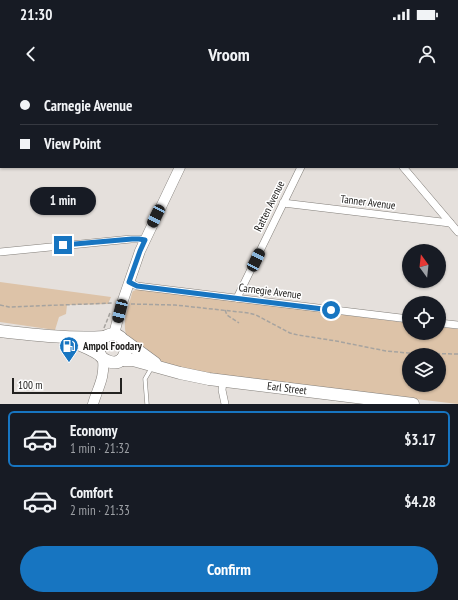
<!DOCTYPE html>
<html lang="en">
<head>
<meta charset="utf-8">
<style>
	:root { --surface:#171b24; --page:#20242c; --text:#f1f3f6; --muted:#9ea1a6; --line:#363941; --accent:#1775c1 }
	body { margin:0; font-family:"PT Sans Narrow",sans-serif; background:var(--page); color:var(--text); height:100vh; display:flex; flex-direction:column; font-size:15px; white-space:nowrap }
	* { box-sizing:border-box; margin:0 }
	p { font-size:13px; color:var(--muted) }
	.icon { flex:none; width:22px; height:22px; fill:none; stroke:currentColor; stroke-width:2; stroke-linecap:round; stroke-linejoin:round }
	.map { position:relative; height:324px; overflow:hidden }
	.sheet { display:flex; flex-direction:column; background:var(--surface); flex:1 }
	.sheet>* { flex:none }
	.banner { position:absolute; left:0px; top:0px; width:458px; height:88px; box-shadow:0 1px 3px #0004; display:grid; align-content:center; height:88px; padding:0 20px; background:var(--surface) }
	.needle { width:26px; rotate:345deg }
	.controls { position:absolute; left:402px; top:164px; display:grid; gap:8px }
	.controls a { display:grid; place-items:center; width:44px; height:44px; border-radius:50%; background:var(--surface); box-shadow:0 1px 3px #0004; font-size:20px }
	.scale { position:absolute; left:12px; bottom:10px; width:110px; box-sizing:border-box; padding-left:4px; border:2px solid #232220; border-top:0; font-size:11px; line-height:14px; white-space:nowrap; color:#232220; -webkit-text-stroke:3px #fff; paint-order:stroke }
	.end { position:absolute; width:18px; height:18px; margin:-9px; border:5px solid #1775c1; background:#fff; box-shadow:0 0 0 2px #fff }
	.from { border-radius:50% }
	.bubble { position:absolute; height:28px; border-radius:14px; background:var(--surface); box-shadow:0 1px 3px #0004; font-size:13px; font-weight:700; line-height:28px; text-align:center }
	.car { position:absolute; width:12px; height:24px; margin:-12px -6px; border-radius:5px; box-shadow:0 0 3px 1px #0007; background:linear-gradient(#222 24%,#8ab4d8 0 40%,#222 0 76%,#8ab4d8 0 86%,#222 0) }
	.banner b { display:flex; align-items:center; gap:14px; height:38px; font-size:15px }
	.banner b+b { border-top:1px solid var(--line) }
	.banner i { width:10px; height:10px; background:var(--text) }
	ul { padding:7px 0 0; list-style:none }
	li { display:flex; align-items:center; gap:12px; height:56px; margin:0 8px 6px; padding:0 12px; border:2px solid transparent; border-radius:6px }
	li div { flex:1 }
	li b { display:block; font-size:15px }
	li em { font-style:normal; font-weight:700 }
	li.selected { border-color:var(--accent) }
	li>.icon { width:36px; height:36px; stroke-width:1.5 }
	.button { display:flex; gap:8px; margin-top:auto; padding:8px 20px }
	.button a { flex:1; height:46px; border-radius:24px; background:var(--accent); color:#fff; font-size:16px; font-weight:700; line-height:46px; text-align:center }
	.status { display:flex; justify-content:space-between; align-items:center; height:28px; padding:0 20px; background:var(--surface); direction:ltr }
	.status svg { height:11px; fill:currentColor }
	header { display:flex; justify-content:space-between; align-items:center; height:52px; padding:0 20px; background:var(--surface); font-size:18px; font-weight:700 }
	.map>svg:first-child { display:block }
	.green { fill:#ddc3a8; fill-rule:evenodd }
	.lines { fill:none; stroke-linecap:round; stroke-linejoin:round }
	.lane-casing { stroke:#837f7a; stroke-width:4.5 }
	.street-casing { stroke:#837f7a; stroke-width:8 }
	.secondary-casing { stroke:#837f7a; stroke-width:11 }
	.primary-casing { stroke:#837f7a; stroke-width:13 }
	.path { stroke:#a6a39f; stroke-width:1.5; stroke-dasharray:4 2; stroke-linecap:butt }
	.lane { stroke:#fff; stroke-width:3.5 }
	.street { stroke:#fff; stroke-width:7 }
	.secondary { stroke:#fff; stroke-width:10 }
	.primary { stroke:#fff; stroke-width:12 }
	.route { stroke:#1775c1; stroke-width:5 }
	.labels { text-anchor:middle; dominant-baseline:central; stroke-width:3; stroke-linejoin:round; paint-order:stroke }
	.street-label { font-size:11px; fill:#232220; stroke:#fff }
	.poi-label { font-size:11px; font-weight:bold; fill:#232220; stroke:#fff; text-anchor:start }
</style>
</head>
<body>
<div class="status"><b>21:30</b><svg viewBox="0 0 49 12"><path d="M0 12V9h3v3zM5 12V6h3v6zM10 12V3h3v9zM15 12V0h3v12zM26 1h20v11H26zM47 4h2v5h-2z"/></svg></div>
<header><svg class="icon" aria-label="back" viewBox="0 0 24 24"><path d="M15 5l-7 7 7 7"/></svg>Vroom<svg class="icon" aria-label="person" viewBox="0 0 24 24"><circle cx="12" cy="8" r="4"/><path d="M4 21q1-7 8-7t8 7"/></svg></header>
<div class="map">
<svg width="458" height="324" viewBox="0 0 458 324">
	<rect width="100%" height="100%" fill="#e5e0dc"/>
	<!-- green -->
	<g class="green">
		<path d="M410,0H458V77L457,76V1H410Z"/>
		<path d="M0,202L111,217L108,224L67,225L66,234L59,237L55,250L0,242Z"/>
		<path d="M139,209L409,243V253H439V247L458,249V324L220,296L177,287L162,282L149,274L127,256C121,244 129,226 132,213L133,211ZM409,275H439V305H409Z"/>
	</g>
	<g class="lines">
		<!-- lane casing -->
		<g class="lane-casing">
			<path id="lane" d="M147,324L145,299L152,287"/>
		</g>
		<!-- street casing -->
		<g class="street-casing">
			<g id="street">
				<path d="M357,0L358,1"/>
				<path d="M347,1L350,0"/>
				<path d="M0,57H1"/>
				<path d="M403,87L458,152"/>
				<path d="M283,123L450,143"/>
				<path d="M0,172L131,159H139L145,160"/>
				<path d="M129,202L137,206L409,239"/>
				<path d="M237,218L301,87"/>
				<path d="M439,243L458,245"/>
				<path d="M223,301L222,310L225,324"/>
			</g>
		</g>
		<!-- secondary casing -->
		<g class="secondary-casing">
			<g id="secondary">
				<path d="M222,1V0"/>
				<path d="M114,254L122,223L140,171L180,87"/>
				<path d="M93,324C98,307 105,298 103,279"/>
			</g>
		</g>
		<!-- primary casing -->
		<g class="primary-casing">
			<g id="primary">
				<path d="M0,251C35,255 69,259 104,257"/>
				<path d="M114,254C125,257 130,269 122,279C116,286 102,281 99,273C95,262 104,255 114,254Z"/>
				<path d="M70,261C81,265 90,268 100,275"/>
				<path d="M125,261L155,283"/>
				<path d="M121,280H133L180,293L209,299L413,324"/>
			</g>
		</g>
		<!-- path -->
		<g class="path">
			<path d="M433,0V1"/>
			<path d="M457,56L458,58"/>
			<path d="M131,224L175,225L249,233L256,235L290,253L298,255L336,261L386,271L408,273L458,274"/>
			<path d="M0,225L9,227L113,223"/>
			<path d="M225,230L227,235L239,243"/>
			<path d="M104,248L110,233"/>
		</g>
		<!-- lane -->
		<use href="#lane" class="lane"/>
		<!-- street -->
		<use href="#street" class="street"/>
		<!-- secondary -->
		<use href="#secondary" class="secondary"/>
		<!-- primary -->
		<use href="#primary" class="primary"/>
	</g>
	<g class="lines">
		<!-- route -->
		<path class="route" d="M63,165L132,159H139L145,160L140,171L129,202L137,206L331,230"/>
	</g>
	<!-- icons -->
	<defs>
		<g id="fuel-pin" transform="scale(1)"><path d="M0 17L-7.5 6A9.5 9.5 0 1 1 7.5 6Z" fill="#1775c1" stroke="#fff"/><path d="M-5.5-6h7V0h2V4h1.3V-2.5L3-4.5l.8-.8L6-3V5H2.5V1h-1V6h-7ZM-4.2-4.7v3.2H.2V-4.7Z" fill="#fff"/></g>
	</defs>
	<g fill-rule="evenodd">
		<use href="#fuel-pin" x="69" y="266"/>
	</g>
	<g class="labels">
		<!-- street labels -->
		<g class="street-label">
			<text transform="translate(368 122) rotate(7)">Tanner Avenue</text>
			<text transform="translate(269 126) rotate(-64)">Ratten Avenue</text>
			<text transform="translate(270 211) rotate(7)">Carnegie Avenue</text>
			<text transform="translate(287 308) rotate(7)">Earl Street</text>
		</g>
		<!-- poi labels -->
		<g class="poi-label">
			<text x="83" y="266">Ampol Foodary</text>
		</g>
	</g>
</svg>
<div class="controls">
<a><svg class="needle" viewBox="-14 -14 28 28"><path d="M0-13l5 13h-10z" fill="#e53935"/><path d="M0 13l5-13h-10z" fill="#9ea1a6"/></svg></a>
<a><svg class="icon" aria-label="locate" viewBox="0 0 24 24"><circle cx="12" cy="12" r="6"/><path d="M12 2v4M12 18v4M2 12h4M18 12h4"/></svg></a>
<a><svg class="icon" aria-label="layers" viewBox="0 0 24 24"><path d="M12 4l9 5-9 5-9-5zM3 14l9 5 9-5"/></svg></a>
</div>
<div class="scale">100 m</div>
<i class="end from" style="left:331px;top:230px"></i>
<i class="end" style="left:63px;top:165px"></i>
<div class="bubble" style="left:30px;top:107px;width:66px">1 min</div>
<i class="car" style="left:156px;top:136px;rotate:206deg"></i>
<i class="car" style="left:256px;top:180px;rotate:26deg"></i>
<i class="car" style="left:120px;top:231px;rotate:194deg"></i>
<div class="banner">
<b><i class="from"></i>Carnegie Avenue</b>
<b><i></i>View Point</b>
</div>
</div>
<section class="sheet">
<ul>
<li class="selected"><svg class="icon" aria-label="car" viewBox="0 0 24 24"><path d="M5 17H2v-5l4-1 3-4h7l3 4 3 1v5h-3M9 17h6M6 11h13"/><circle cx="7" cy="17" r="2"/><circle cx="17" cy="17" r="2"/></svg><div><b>Economy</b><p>1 min · 21:32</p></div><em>$3.17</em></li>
<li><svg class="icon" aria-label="car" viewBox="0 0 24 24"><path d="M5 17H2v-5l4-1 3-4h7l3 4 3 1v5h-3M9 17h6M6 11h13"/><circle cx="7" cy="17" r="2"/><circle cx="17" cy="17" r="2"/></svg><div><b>Comfort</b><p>2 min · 21:33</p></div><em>$4.28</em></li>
</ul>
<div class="button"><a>Confirm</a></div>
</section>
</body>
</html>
